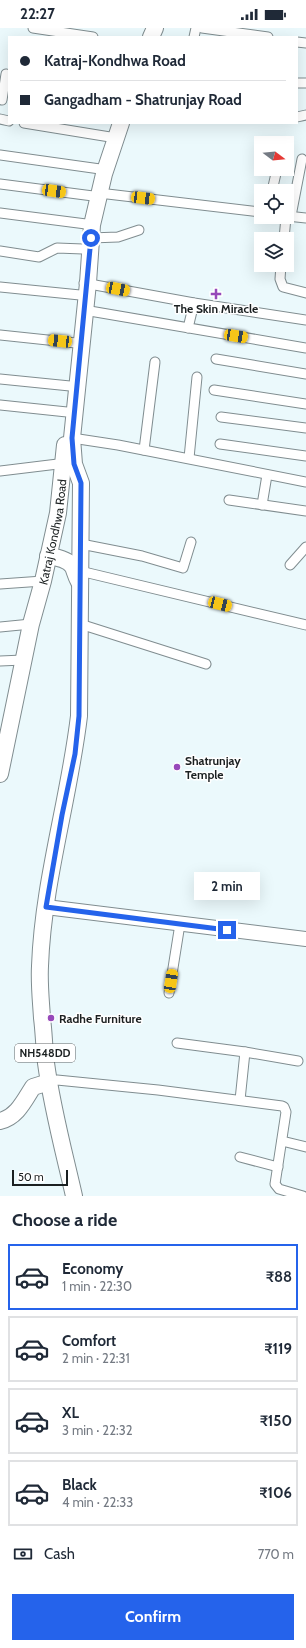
<!DOCTYPE html>
<html lang="en">
<head>
<meta charset="utf-8">
<style>
	:root { --surface:#fff; --page:#f2f2f3; --text:#1f2937; --muted:#747a83; --line:#e0e1e3; --accent:#2563eb }
	body { margin:0; font-family:Cabin,sans-serif; background:var(--page); color:var(--text); height:100vh; display:flex; flex-direction:column; font-size:15px; white-space:nowrap }
	* { box-sizing:border-box; margin:0 }
	p { font-size:13px; color:var(--muted) }
	.icon { flex:none; width:22px; height:22px; fill:none; stroke:currentColor; stroke-width:2; stroke-linecap:round; stroke-linejoin:round }
	.map { position:relative; height:1168px; overflow:hidden }
	.sheet { display:flex; flex-direction:column; background:var(--surface); flex:1 }
	.sheet>* { flex:none }
	.banner { position:absolute; left:8px; top:8px; width:290px; height:88px; border-radius:0px; box-shadow:0 4px 16px #0002; display:grid; align-content:center; height:88px; padding:0 12px; background:var(--surface) }
	.needle { width:26px; rotate:106deg }
	.controls { position:absolute; left:254px; top:108px; display:grid; gap:8px }
	.controls a { display:grid; place-items:center; width:40px; height:40px; border-radius:0px; background:var(--surface); box-shadow:0 4px 16px #0002; font-size:20px }
	.scale { position:absolute; left:12px; bottom:10px; width:56px; box-sizing:border-box; padding-left:4px; border:2px solid #1b2021; border-top:0; font-size:11px; line-height:14px; white-space:nowrap; color:#1b2021; -webkit-text-stroke:3px #fff; paint-order:stroke }
	.end { position:absolute; width:18px; height:18px; margin:-9px; border:5px solid #2563eb; background:#fff; box-shadow:0 0 0 2px #fff }
	.from { border-radius:50% }
	.bubble { position:absolute; height:28px; border-radius:0px; background:var(--surface); box-shadow:0 4px 16px #0002; font-size:13px; font-weight:700; line-height:28px; text-align:center }
	.car { position:absolute; width:12px; height:24px; margin:-12px -6px; border-radius:5px; box-shadow:0 0 3px 1px #0007; background:linear-gradient(#f5c518 24%,#345 0 40%,#f5c518 0 76%,#345 0 86%,#f5c518 0) }
	.banner b { display:flex; align-items:center; gap:14px; height:38px; font-size:15px }
	.banner b+b { border-top:1px solid var(--line) }
	.banner i { width:10px; height:10px; background:var(--text) }
	ul { padding:0; list-style:none }
	li { display:flex; align-items:center; gap:12px; height:66px; margin:0 8px 6px; padding:0 4px; border:2px solid var(--line); border-radius:0px }
	li div { flex:1 }
	li b { display:block; font-size:15px }
	li em { font-style:normal; font-weight:700 }
	li.active { border-color:var(--accent) }
	li>.icon { width:36px; height:36px; stroke-width:1.5 }
	h2 { padding:0 12px; font-size:18px; line-height:48px }
	.pay { display:flex; align-items:center; gap:10px; height:44px; padding:0 12px; font-size:15px }
	.pay p { margin-inline-start:auto }
	.action { display:flex; gap:8px; margin-top:auto; padding:8px 12px }
	.action a { flex:1; height:46px; border-radius:0px; background:var(--accent); color:#fff; font-size:16px; font-weight:700; line-height:46px; text-align:center }
	.status { display:flex; justify-content:space-between; align-items:center; height:28px; padding:0 20px; background:var(--surface); direction:ltr }
	.status svg { height:11px; fill:currentColor }
	.map>svg:first-child { display:block }
	.lines { fill:none; stroke-linecap:round; stroke-linejoin:round }
	.street-casing { stroke:#808d90; stroke-width:11 }
	.primary-casing { stroke:#808d90; stroke-width:16 }
	.highway-casing { stroke:#808d90; stroke-width:18 }
	.street { stroke:#fff; stroke-width:9 }
	.primary { stroke:#fff; stroke-width:14 }
	.highway { stroke:#fff; stroke-width:16 }
	.route { stroke:#2563eb; stroke-width:5 }
	.poi-dot { fill:#9749ba; stroke:#fff; stroke-width:1.5 }
	.labels { text-anchor:middle; dominant-baseline:central; stroke-width:3; stroke-linejoin:round; paint-order:stroke }
	.shield { fill:#fff; stroke:#5f6364; stroke-width:1 }
	.shield-label { font-size:11px; font-weight:bold; fill:#1b2021 }
	.poi-label { font-size:12px; font-weight:bold; fill:#1b2021; stroke:#fff; text-anchor:start }
	.street-label { font-size:12px; fill:#1b2021; stroke:#fff }
</style>
</head>
<body>
<div class="status"><b>22:27</b><svg viewBox="0 0 49 12"><path d="M0 12V9h3v3zM5 12V6h3v6zM10 12V3h3v9zM15 12V0h3v12zM26 1h20v11H26zM47 4h2v5h-2z"/></svg></div>
<div class="map">
<svg width="306" height="1168" viewBox="0 0 306 1168">
	<rect width="100%" height="100%" fill="#ebf9fc"/>
	<g class="lines">
		<!-- street casing -->
		<g class="street-casing">
			<g id="street">
				<path d="M33,0L93,9"/>
				<path d="M202,0L268,9"/>
				<path d="M194,9L196,0"/>
				<path d="M297,14L306,15"/>
				<path d="M297,55H306"/>
				<path d="M2,72L6,46"/>
				<path d="M297,89L306,87"/>
				<path d="M0,91L9,93"/>
				<path d="M24,95L110,109"/>
				<path d="M0,127L100,141"/>
				<path d="M0,156L93,168"/>
				<path d="M272,163L277,141"/>
				<path d="M99,165L261,184"/>
				<path d="M0,185L86,196"/>
				<path d="M287,188L306,190"/>
				<path d="M291,188L302,131"/>
				<path d="M91,210L118,209L139,202"/>
				<path d="M284,211L286,189"/>
				<path d="M0,223L39,229L57,220L83,221"/>
				<path d="M281,237L280,251L283,259L306,265"/>
				<path d="M84,255L194,275L306,292"/>
				<path d="M0,259L80,267"/>
				<path d="M84,282L306,320"/>
				<path d="M188,300L194,275"/>
				<path d="M0,307L76,315"/>
				<path d="M216,331L306,346"/>
				<path d="M0,351L70,358"/>
				<path d="M214,362L306,376"/>
				<path d="M0,377L67,384"/>
				<path d="M221,389L306,400"/>
				<path d="M72,410L118,417L306,454"/>
				<path d="M220,416L306,428"/>
				<path d="M144,422L155,334"/>
				<path d="M189,430L197,349"/>
				<path d="M0,443L66,435"/>
				<path d="M229,472L306,483"/>
				<path d="M262,477L267,447"/>
				<path d="M81,516L142,528L183,540L191,514"/>
				<path d="M290,537L306,519"/>
				<path d="M80,543L306,597"/>
				<path d="M0,556L43,553"/>
				<path d="M80,596L206,636"/>
				<path d="M0,599L31,596"/>
				<path d="M0,633L23,632"/>
				<path d="M169,965L180,896"/>
				<path d="M177,1015L245,1024L240,1072"/>
				<path d="M245,1024L298,1033"/>
				<path d="M49,1054L57,1052L158,1062L282,1078L284,1079L286,1084L275,1156L279,1161L303,1168"/>
				<path d="M282,1113L306,1119"/>
				<path d="M240,1129L278,1139"/>
			</g>
		</g>
		<!-- primary casing -->
		<g class="primary-casing">
			<path id="primary" d="M46,879L306,911"/>
		</g>
		<!-- highway casing -->
		<g class="highway-casing">
			<g id="highway">
				<path d="M151,9L155,0"/>
				<path d="M48,528C56,529 68,531 73,539C75,544 76,549 79,554"/>
				<path id="s1" d="M0,746L31,596L43,553L58,485L65,417"/>
				<path d="M0,1093C17,1089 24,1073 33,1059L49,1054"/>
				<path d="M74,1168C64,1124 52,1080 46,1035C44,1020 44,1005 42,990C41,973 39,956 40,938C43,854 69,772 79,688L81,455L74,436L72,410L88,255L92,197L104,146L121,95"/>
			</g>
		</g>
		<!-- street -->
		<use href="#street" class="street"/>
		<!-- primary -->
		<use href="#primary" class="primary"/>
		<!-- highway -->
		<use href="#highway" class="highway"/>
	</g>
	<g class="lines">
		<!-- route -->
		<path class="route" d="M91,210L72,410L74,436L81,455L79,688L75,726L62,787L46,879L227,902"/>
	</g>
	<!-- markers -->
	<g class="poi-dot">
		<path d="M214 260h4v4h4v4h-4v4h-4v-4h-4v-4h4z"/>
		<circle cx="177" cy="739" r="4"/>
		<circle cx="51" cy="990" r="4"/>
	</g>
	<g class="labels">
		<!-- shield labels -->
		<rect class="shield" x="15" y="1016" width="60" height="18" rx="3"/>
		<g class="shield-label">
			<text x="45" y="1025">NH548DD</text>
		</g>
		<!-- poi labels -->
		<g class="poi-label">
			<text x="216" y="280" text-anchor="middle">The Skin Miracle</text>
			<text x="185" y="732">Shatrunjay<tspan x="185" dy="14">Temple</tspan></text>
			<text x="59" y="990">Radhe Furniture</text>
		</g>
		<!-- street labels -->
		<g class="street-label">
			<text stroke="none"><textPath href="#s1" startOffset="248">Katraj Kondhwa Road</textPath></text>
		</g>
	</g>
</svg>
<div class="controls">
<a><svg class="needle" viewBox="-14 -14 28 28"><path d="M0-13l5 13h-10z" fill="#e53935"/><path d="M0 13l5-13h-10z" fill="#747a83"/></svg></a>
<a><svg class="icon" aria-label="locate" viewBox="0 0 24 24"><circle cx="12" cy="12" r="6"/><path d="M12 2v4M12 18v4M2 12h4M18 12h4"/></svg></a>
<a><svg class="icon" aria-label="layers" viewBox="0 0 24 24"><path d="M12 4l9 5-9 5-9-5zM3 14l9 5 9-5"/></svg></a>
</div>
<div class="scale">50 m</div>
<i class="end from" style="left:91px;top:210px"></i>
<i class="end" style="left:227px;top:902px"></i>
<div class="bubble" style="left:194px;top:844px;width:66px">2 min</div>
<i class="car" style="left:54px;top:163px;rotate:98deg"></i>
<i class="car" style="left:143px;top:170px;rotate:97deg"></i>
<i class="car" style="left:118px;top:261px;rotate:101deg"></i>
<i class="car" style="left:236px;top:308px;rotate:99deg"></i>
<i class="car" style="left:60px;top:313px;rotate:276deg"></i>
<i class="car" style="left:220px;top:576px;rotate:104deg"></i>
<i class="car" style="left:171px;top:953px;rotate:9deg"></i>
<div class="banner">
<b><i class="from"></i>Katraj-Kondhwa Road</b>
<b><i></i>Gangadham - Shatrunjay Road</b>
</div>
</div>
<section class="sheet">
<h2>Choose a ride</h2>
<ul>
<li class="active"><svg class="icon" aria-label="car" viewBox="0 0 24 24"><path d="M5 17H2v-5l4-1 3-4h7l3 4 3 1v5h-3M9 17h6M6 11h13"/><circle cx="7" cy="17" r="2"/><circle cx="17" cy="17" r="2"/></svg><div><b>Economy</b><p>1 min · 22:30</p></div><em>₹88</em></li>
<li><svg class="icon" aria-label="car" viewBox="0 0 24 24"><path d="M5 17H2v-5l4-1 3-4h7l3 4 3 1v5h-3M9 17h6M6 11h13"/><circle cx="7" cy="17" r="2"/><circle cx="17" cy="17" r="2"/></svg><div><b>Comfort</b><p>2 min · 22:31</p></div><em>₹119</em></li>
<li><svg class="icon" aria-label="car" viewBox="0 0 24 24"><path d="M5 17H2v-5l4-1 3-4h7l3 4 3 1v5h-3M9 17h6M6 11h13"/><circle cx="7" cy="17" r="2"/><circle cx="17" cy="17" r="2"/></svg><div><b>XL</b><p>3 min · 22:32</p></div><em>₹150</em></li>
<li><svg class="icon" aria-label="car" viewBox="0 0 24 24"><path d="M5 17H2v-5l4-1 3-4h7l3 4 3 1v5h-3M9 17h6M6 11h13"/><circle cx="7" cy="17" r="2"/><circle cx="17" cy="17" r="2"/></svg><div><b>Black</b><p>4 min · 22:33</p></div><em>₹106</em></li>
</ul>
<div class="pay"><svg class="icon" aria-label="cash" viewBox="0 0 24 24"><path d="M3 7h18v10H3z"/><circle cx="12" cy="12" r="2"/></svg>Cash<p>770 m</p></div>
<div class="action"><a>Confirm</a></div>
</section>
</body>
</html>
